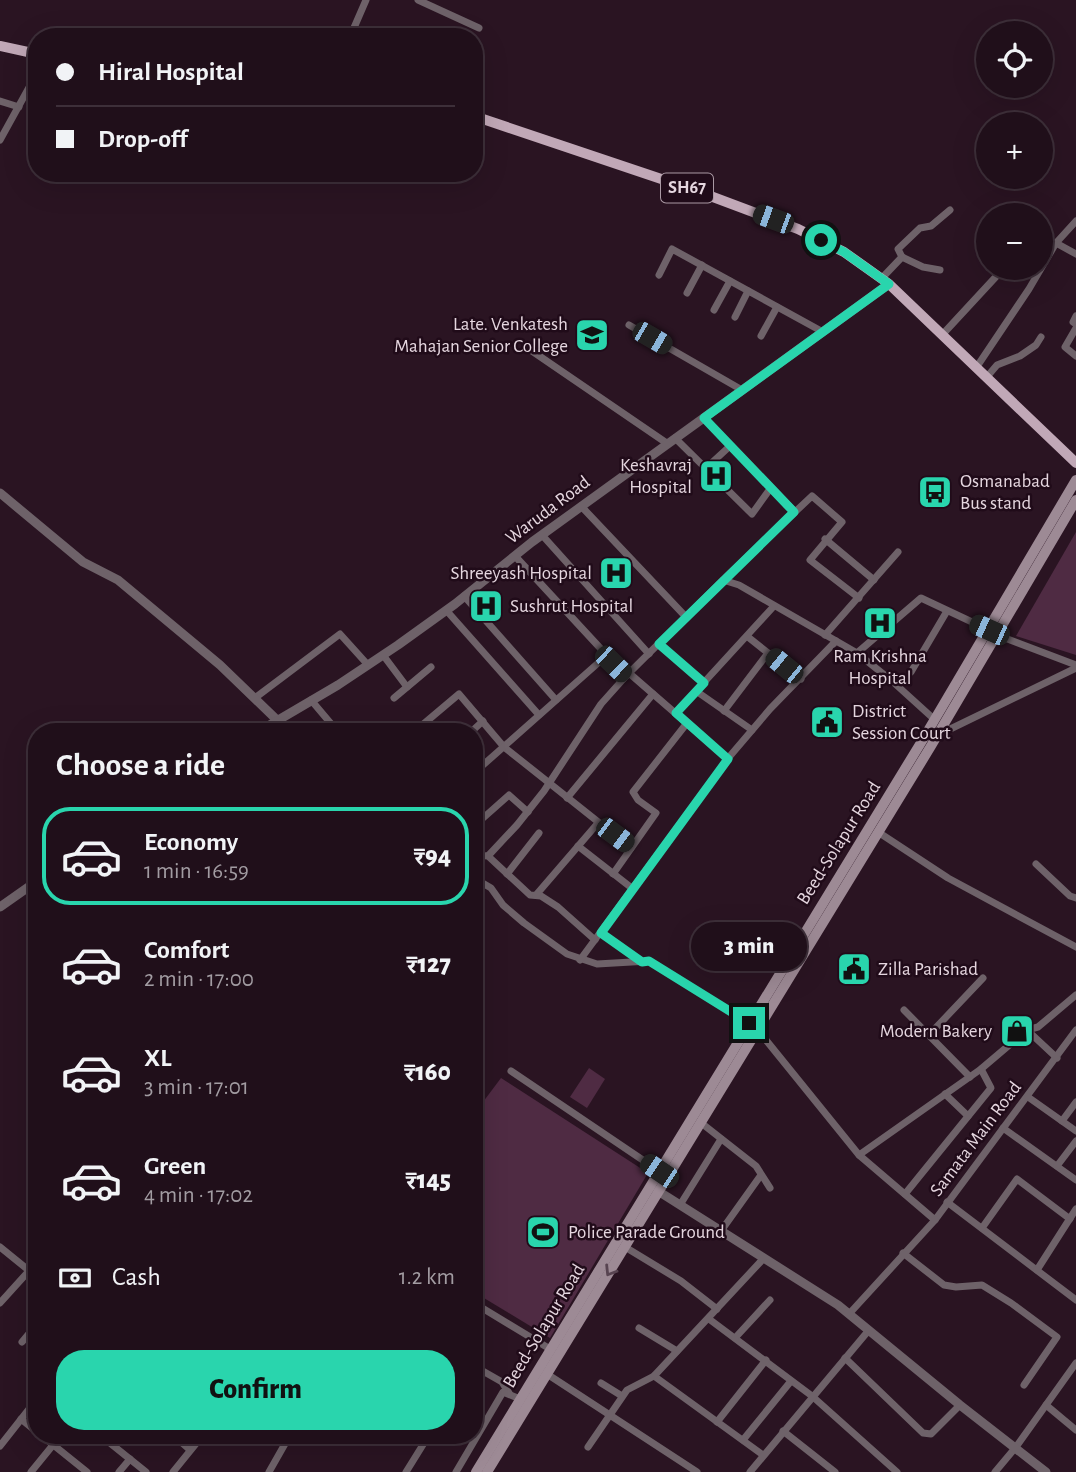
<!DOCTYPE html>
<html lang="en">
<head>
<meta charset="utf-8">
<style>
	:root { --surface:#200f1a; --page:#2d1d27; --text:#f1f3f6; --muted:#a29ca2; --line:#3d2f39; --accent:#29d5ad }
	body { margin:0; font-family:"Alegreya Sans",sans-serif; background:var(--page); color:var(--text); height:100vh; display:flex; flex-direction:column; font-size:26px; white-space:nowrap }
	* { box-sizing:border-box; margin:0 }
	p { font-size:23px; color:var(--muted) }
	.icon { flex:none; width:38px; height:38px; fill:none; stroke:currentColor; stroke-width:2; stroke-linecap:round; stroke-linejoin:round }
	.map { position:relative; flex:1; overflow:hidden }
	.drawer { position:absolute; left:28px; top:723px; width:455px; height:721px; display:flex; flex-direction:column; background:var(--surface); border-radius:28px; box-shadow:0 7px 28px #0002,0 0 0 2px var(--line) }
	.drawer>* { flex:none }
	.banner { position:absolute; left:28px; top:28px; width:455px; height:154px; border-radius:28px; box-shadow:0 7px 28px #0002,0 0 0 2px var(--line); display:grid; align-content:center; height:154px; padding:0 28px; background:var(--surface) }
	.fabs { position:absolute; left:976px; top:21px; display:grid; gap:14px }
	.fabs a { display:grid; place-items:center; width:77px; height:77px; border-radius:50%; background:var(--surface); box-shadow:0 7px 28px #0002,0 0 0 2px var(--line); font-size:35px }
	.end { position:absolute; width:32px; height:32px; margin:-16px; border:9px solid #29d5ad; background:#111; box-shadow:0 0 0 4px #111 }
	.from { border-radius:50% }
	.bubble { position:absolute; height:49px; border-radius:24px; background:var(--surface); box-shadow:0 7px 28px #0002,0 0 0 2px var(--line); font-size:23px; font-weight:800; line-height:49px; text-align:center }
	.car { position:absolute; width:21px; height:42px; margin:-21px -10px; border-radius:9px; box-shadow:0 0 5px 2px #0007; background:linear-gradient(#222 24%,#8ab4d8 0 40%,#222 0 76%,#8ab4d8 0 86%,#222 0) }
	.banner b { display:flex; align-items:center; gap:24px; height:66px; font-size:26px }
	.banner b+b { border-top:2px solid var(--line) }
	.banner i { width:18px; height:18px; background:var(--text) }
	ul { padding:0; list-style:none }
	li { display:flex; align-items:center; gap:21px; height:98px; margin:0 14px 10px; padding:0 14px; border:4px solid transparent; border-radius:28px }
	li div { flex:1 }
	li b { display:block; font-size:26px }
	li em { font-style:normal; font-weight:800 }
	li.selected { border-color:var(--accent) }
	li>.icon { width:63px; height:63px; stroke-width:1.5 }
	h2 { padding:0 28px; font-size:32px; line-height:84px }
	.pay { display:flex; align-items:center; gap:18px; height:77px; padding:0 28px; font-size:26px }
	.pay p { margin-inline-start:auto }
	.primary-button { display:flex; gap:14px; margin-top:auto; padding:14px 28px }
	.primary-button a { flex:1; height:80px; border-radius:28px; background:var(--accent); color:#111; font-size:28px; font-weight:800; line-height:80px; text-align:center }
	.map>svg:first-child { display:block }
	.green { fill:#4f2b43 }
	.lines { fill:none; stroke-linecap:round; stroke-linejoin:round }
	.minor { stroke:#6e6269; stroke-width:7 }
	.tertiary { stroke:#6e6269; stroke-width:9 }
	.secondary { stroke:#9d8a95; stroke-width:10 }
	.primary { stroke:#c1a8b7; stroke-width:10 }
	.oneway { stroke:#584451 }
	.route { stroke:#29d5ad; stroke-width:9 }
	.labels { text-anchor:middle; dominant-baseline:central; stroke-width:5; stroke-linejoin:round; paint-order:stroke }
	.shield { fill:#200b19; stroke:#aa99a4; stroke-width:2 }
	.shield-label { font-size:18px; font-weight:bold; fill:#e5d6df }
	.poi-label { font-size:19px; fill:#e5d6df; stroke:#200b19; text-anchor:start }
	.street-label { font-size:19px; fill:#e5d6df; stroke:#200b19 }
</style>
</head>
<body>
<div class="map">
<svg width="1076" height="1472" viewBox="0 0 1076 1472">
	<rect width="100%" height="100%" fill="#2a1422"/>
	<!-- green -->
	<g class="green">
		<path d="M1076,532V655L1016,636Z"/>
		<path d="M589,1068L605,1079L587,1108L570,1097Z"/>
		<path d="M501,1078L648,1173L550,1338L474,1292V1114Z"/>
	</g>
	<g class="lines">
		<!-- minor -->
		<g class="minor">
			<path d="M418,0L479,28"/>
			<path d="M350,37L366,0"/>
			<path d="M0,101L19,107"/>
			<path d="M0,140L37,73"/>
			<path d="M1041,246L1056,243L1076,254"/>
			<path d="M902,257L898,249L920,228L931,226L950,210"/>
			<path d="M659,275L672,249L823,332"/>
			<path d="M881,279L902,257L923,267L940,270"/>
			<path d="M687,293L702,265"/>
			<path d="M714,310L730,281"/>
			<path d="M1076,316L1073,322L1076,324"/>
			<path d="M735,317L748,291"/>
			<path d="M629,325L742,390"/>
			<path d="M1076,328L1065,347L1076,356"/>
			<path d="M942,335L1004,268"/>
			<path d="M761,336L777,307"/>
			<path d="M529,349L668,444"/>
			<path d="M976,368L1029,289L1056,243L1076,221"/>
			<path d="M986,378L997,365L1020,356L1036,345L1041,337"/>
			<path d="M704,418L795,512"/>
			<path d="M675,438L752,514L770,489"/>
			<path d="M705,469L730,446"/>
			<path d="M581,506L686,617"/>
			<path d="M542,535L649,654"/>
			<path d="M825,539L874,580"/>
			<path d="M515,556L626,676"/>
			<path d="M723,580L739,585L857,653L892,681L935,720"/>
			<path d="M464,596L556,700"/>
			<path d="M446,610L539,715"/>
			<path d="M825,635L898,552"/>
			<path d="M997,635L1076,665"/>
			<path d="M748,637L801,679"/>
			<path d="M659,644L704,683"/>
			<path d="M857,653L921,598L989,630"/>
			<path d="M383,655L407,687"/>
			<path d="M911,672L947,611"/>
			<path d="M629,673L728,759"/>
			<path d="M696,691L752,730"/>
			<path d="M255,698L340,634L368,665"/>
			<path d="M394,698L431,667"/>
			<path d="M311,700L338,732"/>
			<path d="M724,711L768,653"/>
			<path d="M676,713L774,606"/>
			<path d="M414,732L459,694L504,747L631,848"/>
			<path d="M471,732L483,721"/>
			<path d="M938,735L1076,668"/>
			<path d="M474,773L606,656"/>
			<path d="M567,798L653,694"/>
			<path d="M482,819L509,795L528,812"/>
			<path d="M878,832L948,878L1076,947"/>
			<path d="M578,846L633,889"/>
			<path d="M474,855L488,856L530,895L541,896L558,907L595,940"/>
			<path d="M488,856L517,825L544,791L601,704L626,676L727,576L812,496L842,522L810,560L859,598"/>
			<path d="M1036,864L1070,896L1076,898"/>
			<path d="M507,874L539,833"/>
			<path d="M613,874L656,813L638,800L633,792L687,723"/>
			<path d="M474,878L491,888L503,905L524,923L567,954L597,964L649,961L749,1023"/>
			<path d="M536,895L598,823"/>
			<path d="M601,933L642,962"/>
			<path d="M580,960L730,756L770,709L836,641"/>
			<path d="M904,1010L970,1077"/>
			<path d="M757,1029L859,1155L935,1220L1076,1030"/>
			<path d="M1027,1030L1057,1058"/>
			<path d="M929,1035L983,978"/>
			<path d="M511,1071L659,1171"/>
			<path d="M945,1094L968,1116"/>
			<path d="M1028,1097L1076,1131"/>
			<path d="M1062,1121L1076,1102"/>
			<path d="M700,1122L756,1166L770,1188"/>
			<path d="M1003,1128L1076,1180"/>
			<path d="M859,1155L981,1069L1027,1030L1038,1027L1076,995"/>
			<path d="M1057,1166L1076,1141"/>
			<path d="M905,1194L991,1088L981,1069"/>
			<path d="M947,1202L1076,1300"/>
			<path d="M680,1205L721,1139"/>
			<path d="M982,1228L1017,1179L1070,1219"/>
			<path d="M721,1231L761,1175"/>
			<path d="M0,1247L37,1277"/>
			<path d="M625,1247L681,1281L717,1309"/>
			<path d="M903,1253L944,1285L956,1287L982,1285L1011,1303L1057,1337L1024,1385"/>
			<path d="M1037,1270L1076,1209"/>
			<path d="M0,1303L37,1262"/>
			<path d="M474,1303L550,1349"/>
			<path d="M849,1314L935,1220"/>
			<path d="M709,1319L812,1396L897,1472"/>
			<path d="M639,1328L677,1351"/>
			<path d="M735,1338L770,1300"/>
			<path d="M22,1342L37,1324"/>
			<path d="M845,1358L923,1433L931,1434L960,1405"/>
			<path d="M474,1366L502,1382L509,1393"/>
			<path d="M547,1374L697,1472"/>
			<path d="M654,1376L763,1455"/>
			<path d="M601,1383L622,1396"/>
			<path d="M1046,1405L1076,1430"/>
			<path d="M21,1419L37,1432"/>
			<path d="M717,1422L766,1360"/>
			<path d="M783,1431L835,1472"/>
			<path d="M41,1435L87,1472"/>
			<path d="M100,1435L146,1472"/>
			<path d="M173,1435L190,1450"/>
			<path d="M743,1440L791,1381"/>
			<path d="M0,1446L37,1399"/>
			<path d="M588,1447L627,1390L654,1376L764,1258"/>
			<path d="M31,1472L53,1445"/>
			<path d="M119,1472L130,1459"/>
			<path d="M173,1472L203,1435"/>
			<path d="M269,1472L290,1435"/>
			<path d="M406,1472L429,1435"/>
			<path d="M456,1472L503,1392L520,1399"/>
			<path d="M750,1472L869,1330"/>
			<path d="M995,1472L1016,1447L1076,1363"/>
		</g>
		<!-- tertiary -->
		<g class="tertiary">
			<path d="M0,493L83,562L118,580L220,665L277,720"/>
			<path d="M258,732L338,685L398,645L455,604L532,542L889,284"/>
			<path d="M0,907L37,881"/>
			<path d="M658,1191L838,1305L960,1405L1046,1472"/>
		</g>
		<!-- secondary -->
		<g class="secondary">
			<path d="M476,1472L922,741L1076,480"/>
			<path d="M487,1472L931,746L1076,500"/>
		</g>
		<!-- primary -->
		<g class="primary">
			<path d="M0,46L37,54"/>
			<path d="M474,116L697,191L798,229L844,252L889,284L1076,463"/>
		</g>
	</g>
	<!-- one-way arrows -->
	<defs><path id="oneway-chevron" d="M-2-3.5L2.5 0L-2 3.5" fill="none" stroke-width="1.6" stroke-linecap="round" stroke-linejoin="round" transform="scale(1.75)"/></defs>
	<use class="oneway" href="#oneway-chevron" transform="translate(610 1271) rotate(122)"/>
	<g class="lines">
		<!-- route -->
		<path class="route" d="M749,1023L649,961L642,962L601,933L728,759L676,713L704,683L659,644L794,512L704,418L889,284L844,252L821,240"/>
	</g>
	<!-- icons -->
	<defs>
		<g id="university-square" transform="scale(1.75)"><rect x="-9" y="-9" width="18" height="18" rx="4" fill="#29d5ad" stroke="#200b19"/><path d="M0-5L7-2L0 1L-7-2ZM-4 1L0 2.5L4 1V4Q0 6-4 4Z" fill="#111"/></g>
		<g id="hospital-square" transform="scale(1.75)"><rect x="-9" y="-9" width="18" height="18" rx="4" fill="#29d5ad" stroke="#200b19"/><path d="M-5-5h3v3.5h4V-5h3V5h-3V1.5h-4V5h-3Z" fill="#111"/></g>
		<g id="bus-square" transform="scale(1.75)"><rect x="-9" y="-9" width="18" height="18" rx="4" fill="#29d5ad" stroke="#200b19"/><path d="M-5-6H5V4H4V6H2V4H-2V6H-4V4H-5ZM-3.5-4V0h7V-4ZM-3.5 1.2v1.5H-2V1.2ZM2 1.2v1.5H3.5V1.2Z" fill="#111"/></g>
		<g id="civic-square" transform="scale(1.75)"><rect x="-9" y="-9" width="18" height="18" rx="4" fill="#29d5ad" stroke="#200b19"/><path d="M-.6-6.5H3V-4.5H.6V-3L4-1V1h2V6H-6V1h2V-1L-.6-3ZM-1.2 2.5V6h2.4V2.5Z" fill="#111"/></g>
		<g id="shop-square" transform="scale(1.75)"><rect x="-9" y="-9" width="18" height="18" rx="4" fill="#29d5ad" stroke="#200b19"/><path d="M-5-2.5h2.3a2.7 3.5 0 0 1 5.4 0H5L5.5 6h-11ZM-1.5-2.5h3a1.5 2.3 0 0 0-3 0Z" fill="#111"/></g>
		<g id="stadium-square" transform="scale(1.75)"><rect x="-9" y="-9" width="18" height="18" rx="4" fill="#29d5ad" stroke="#200b19"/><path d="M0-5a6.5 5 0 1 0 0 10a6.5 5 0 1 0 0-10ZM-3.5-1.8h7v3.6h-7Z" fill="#111"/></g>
	</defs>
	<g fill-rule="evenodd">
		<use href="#university-square" x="592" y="335"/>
		<use href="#hospital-square" x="716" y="476"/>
		<use href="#bus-square" x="935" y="492"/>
		<use href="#hospital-square" x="616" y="573"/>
		<use href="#hospital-square" x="486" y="606"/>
		<use href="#hospital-square" x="880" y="623"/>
		<use href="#civic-square" x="827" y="722"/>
		<use href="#civic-square" x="854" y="969"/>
		<use href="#shop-square" x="1017" y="1031"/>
		<use href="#stadium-square" x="543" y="1232"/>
	</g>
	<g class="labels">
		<!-- shield labels -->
		<rect class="shield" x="661" y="173.5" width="52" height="29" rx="5"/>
		<g class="shield-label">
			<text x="687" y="188">SH67</text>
		</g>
		<!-- poi labels -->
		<g class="poi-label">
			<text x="568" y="324" text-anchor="end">Late. Venkatesh<tspan x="568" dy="22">Mahajan Senior College</tspan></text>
			<text x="692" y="465" text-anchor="end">Keshavraj<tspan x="692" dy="22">Hospital</tspan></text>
			<text x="960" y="481">Osmanabad<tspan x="960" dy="22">Bus stand</tspan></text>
			<text x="592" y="573" text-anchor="end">Shreeyash Hospital</text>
			<text x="510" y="606">Sushrut Hospital</text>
			<text x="880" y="656" text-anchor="middle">Ram Krishna<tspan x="880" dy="22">Hospital</tspan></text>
			<text x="852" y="711">District<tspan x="852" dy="22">Session Court</tspan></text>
			<text x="878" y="969">Zilla Parishad</text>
			<text x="992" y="1031" text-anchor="end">Modern Bakery</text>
			<text x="568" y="1232">Police Parade Ground</text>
		</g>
		<!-- street labels -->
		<g class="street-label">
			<text transform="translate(548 510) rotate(-37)">Waruda Road</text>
			<text transform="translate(839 843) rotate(-58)">Beed-Solapur Road</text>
			<text transform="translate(976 1139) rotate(-53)">Samata Main Road</text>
			<text transform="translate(544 1326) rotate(-59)">Beed-Solapur Road</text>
		</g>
	</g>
</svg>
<div class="fabs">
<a><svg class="icon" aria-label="locate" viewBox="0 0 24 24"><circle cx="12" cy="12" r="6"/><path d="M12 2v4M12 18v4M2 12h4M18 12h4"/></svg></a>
<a>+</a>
<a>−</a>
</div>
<i class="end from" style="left:821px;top:240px"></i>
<i class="end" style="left:749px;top:1023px"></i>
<div class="bubble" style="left:691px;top:922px;width:116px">3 min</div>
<i class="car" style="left:773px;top:219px;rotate:290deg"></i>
<i class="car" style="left:652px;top:338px;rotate:120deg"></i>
<i class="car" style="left:989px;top:630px;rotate:294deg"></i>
<i class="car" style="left:613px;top:664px;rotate:134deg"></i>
<i class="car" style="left:784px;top:666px;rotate:309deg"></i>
<i class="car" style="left:615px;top:835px;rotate:127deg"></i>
<i class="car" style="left:659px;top:1171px;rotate:304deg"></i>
<div class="banner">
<b><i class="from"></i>Hiral Hospital</b>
<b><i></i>Drop-off</b>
</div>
<section class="drawer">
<h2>Choose a ride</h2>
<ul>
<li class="selected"><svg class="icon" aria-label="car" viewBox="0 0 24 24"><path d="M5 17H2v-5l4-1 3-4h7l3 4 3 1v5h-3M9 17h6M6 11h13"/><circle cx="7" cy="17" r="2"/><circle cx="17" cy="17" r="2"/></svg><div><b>Economy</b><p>1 min · 16:59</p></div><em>₹94</em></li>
<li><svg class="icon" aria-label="car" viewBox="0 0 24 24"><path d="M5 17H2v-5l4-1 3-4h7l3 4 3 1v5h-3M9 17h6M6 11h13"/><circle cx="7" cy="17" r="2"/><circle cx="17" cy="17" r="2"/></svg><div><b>Comfort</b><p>2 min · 17:00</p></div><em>₹127</em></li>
<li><svg class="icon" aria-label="car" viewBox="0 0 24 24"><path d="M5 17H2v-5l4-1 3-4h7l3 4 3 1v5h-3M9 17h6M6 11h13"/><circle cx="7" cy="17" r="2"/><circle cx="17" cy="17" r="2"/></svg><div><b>XL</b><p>3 min · 17:01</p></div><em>₹160</em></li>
<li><svg class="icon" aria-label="car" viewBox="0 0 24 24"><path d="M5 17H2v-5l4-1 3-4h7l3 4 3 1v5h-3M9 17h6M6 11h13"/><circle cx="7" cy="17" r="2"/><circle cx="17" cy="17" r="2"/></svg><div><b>Green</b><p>4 min · 17:02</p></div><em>₹145</em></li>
</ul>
<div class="pay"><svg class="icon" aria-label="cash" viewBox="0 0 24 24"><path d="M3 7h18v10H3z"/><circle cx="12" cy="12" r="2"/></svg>Cash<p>1.2 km</p></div>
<div class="primary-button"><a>Confirm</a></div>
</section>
</div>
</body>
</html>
